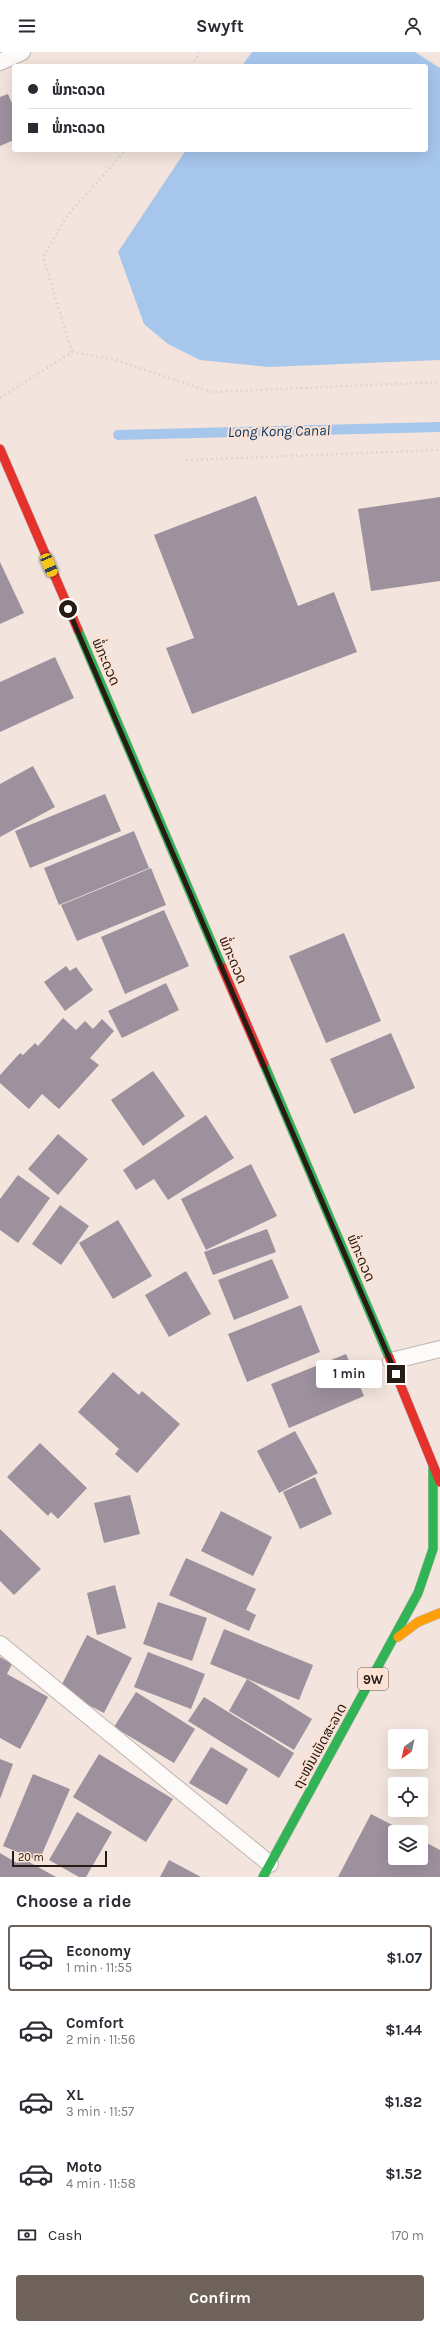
<!DOCTYPE html>
<html lang="en">
<head>
<meta charset="utf-8">
<style>
	:root { --surface:#fff; --page:#f7f7f7; --text:#2b2b33; --muted:#7c7c81; --line:#e1e1e2; --accent:#6e625b }
	body { margin:0; font-family:Karla,"Noto Sans Lao",sans-serif; background:var(--page); color:var(--text); height:100vh; display:flex; flex-direction:column; font-size:15px; white-space:nowrap }
	* { box-sizing:border-box; margin:0 }
	p { font-size:13px; color:var(--muted) }
	.icon { flex:none; width:22px; height:22px; fill:none; stroke:currentColor; stroke-width:2; stroke-linecap:round; stroke-linejoin:round }
	.map { position:relative; height:1825px; overflow:hidden }
	.panel { display:flex; flex-direction:column; background:var(--surface); flex:1 }
	.panel>* { flex:none }
	.banner { position:absolute; left:12px; top:12px; width:416px; height:88px; border-radius:4px; box-shadow:0 4px 16px #0002; display:grid; align-content:center; height:88px; padding:0 16px; background:var(--surface) }
	.needle { width:26px; rotate:213deg }
	.controls { position:absolute; left:388px; top:1677px; display:grid; gap:8px }
	.controls a { display:grid; place-items:center; width:40px; height:40px; border-radius:4px; background:var(--surface); box-shadow:0 4px 16px #0002; font-size:20px }
	.scale { position:absolute; left:12px; bottom:10px; width:95px; box-sizing:border-box; padding-left:4px; border:2px solid #261b15; border-top:0; font-size:11px; line-height:14px; white-space:nowrap; color:#261b15; -webkit-text-stroke:3px #fce2d4; paint-order:stroke }
	.end { position:absolute; width:18px; height:18px; margin:-9px; border:5px solid #261b15; background:#fff; box-shadow:0 0 0 2px #fff }
	.from { border-radius:50% }
	.bubble { position:absolute; height:28px; border-radius:4px; background:var(--surface); box-shadow:0 4px 16px #0002; font-size:13px; font-weight:700; line-height:28px; text-align:center }
	.car { position:absolute; width:12px; height:24px; margin:-12px -6px; border-radius:5px; box-shadow:0 0 3px 1px #0007; background:linear-gradient(#f5c518 24%,#345 0 40%,#f5c518 0 76%,#345 0 86%,#f5c518 0) }
	.banner b { display:flex; align-items:center; gap:14px; height:38px; font-size:15px }
	.banner b+b { border-top:1px solid var(--line) }
	.banner i { width:10px; height:10px; background:var(--text) }
	ul { padding:0; list-style:none }
	li { display:flex; align-items:center; gap:12px; height:66px; margin:0 8px 6px; padding:0 8px; border:2px solid transparent; border-radius:4px }
	li div { flex:1 }
	li b { display:block; font-size:15px }
	li em { font-style:normal; font-weight:700 }
	li.selected { border-color:var(--accent) }
	li>.icon { width:36px; height:36px; stroke-width:1.5 }
	h2 { padding:0 16px; font-size:18px; line-height:48px }
	.pay { display:flex; align-items:center; gap:10px; height:44px; padding:0 16px; font-size:15px }
	.pay p { margin-inline-start:auto }
	.cta { display:flex; gap:8px; margin-top:auto; padding:8px 16px }
	.cta a { flex:1; height:46px; border-radius:4px; background:var(--accent); color:#fff; font-size:16px; font-weight:700; line-height:46px; text-align:center }
	header { display:flex; justify-content:space-between; align-items:center; height:52px; padding:0 16px; background:var(--surface); font-size:18px; font-weight:700 }
	.map>svg:first-child { display:block }
	.water { fill:#a6c6ec }
	.lines { fill:none; stroke-linecap:round; stroke-linejoin:round }
	.stream { stroke:#a6c6ec; stroke-width:10 }
	.building { fill:#9d919d }
	.lane-casing { stroke:#c0b4ae; stroke-width:18 }
	.fast-casing { stroke:#c0b4ae; stroke-width:10 }
	.slow-casing { stroke:#c0b4ae; stroke-width:10 }
	.jam-casing { stroke:#c0b4ae; stroke-width:10 }
	.path { stroke:#dbd7d4; stroke-width:2.5; stroke-dasharray:2 3; stroke-linecap:butt }
	.lane { stroke:#fdfbfa; stroke-width:16 }
	.fast { stroke:#30b455; stroke-width:9 }
	.slow { stroke:#ff9f0a; stroke-width:9 }
	.jam { stroke:#e5322d; stroke-width:9 }
	.route { stroke:#261b15; stroke-width:5 }
	.labels { text-anchor:middle; dominant-baseline:central; stroke-width:4; stroke-linejoin:round; paint-order:stroke }
	.shield { fill:#fce2d4; stroke:#66574e; stroke-width:1 }
	.shield-label { font-size:13px; font-weight:bold; fill:#261b15 }
	.street-label { font-size:14px; fill:#261b15; stroke:#fce2d4 }
	.water-label { font-size:15px; font-style:italic; fill:#083865; stroke:#fce2d4 }
</style>
</head>
<body>
<header><svg class="icon" aria-label="menu" viewBox="0 0 24 24"><path d="M4 6h16M4 12h16M4 18h16"/></svg>Swyft<svg class="icon" aria-label="person" viewBox="0 0 24 24"><circle cx="12" cy="8" r="4"/><path d="M4 21q1-7 8-7t8 7"/></svg></header>
<div class="map">
<svg width="440" height="1825" viewBox="0 0 440 1825">
	<rect width="100%" height="100%" fill="#f3e5dd"/>
	<!-- water -->
	<path class="water" d="M252,0H415L440,16V308L268,315L200,308L168,292L144,272L118,200L186,98H426V14H242Z"/>
	<g class="lines">
		<!-- stream -->
		<path class="stream" d="M118,383L440,375"/>
	</g>
	<!-- building -->
	<g class="building">
		<path d="M8,42L14,56V88L0,94V45Z"/>
		<path d="M256,444L298,554L334,540L357,600L192,662L166,596L194,586L154,483Z"/>
		<path d="M440,445V529L371,539L358,457Z"/>
		<path d="M0,510L24,561L0,572Z"/>
		<path d="M55,605L74,646L0,680V630Z"/>
		<path d="M33,714L55,755L0,785V732Z"/>
		<path d="M105,742L121,779L30,816L15,779Z"/>
		<path d="M134,779L149,816L59,853L44,816Z"/>
		<path d="M151,816L166,853L77,889L61,853Z"/>
		<path d="M164,858L189,914L125,942L101,885Z"/>
		<path d="M344,881L381,969L326,991L289,904Z"/>
		<path d="M66,914L70,919L76,915L93,938L65,959L44,930Z"/>
		<path d="M166,931L179,958L122,986L108,959Z"/>
		<path d="M63,966L76,978L85,969L93,977L102,967L114,979L90,1006L99,1013L59,1057L42,1042L29,1057L0,1031V1023L20,1001L23,1003L35,991L38,994Z"/>
		<path d="M391,981L415,1036L354,1062L330,1007Z"/>
		<path d="M153,1019L185,1064L143,1094L111,1048Z"/>
		<path d="M206,1063L234,1106L168,1148L154,1127L136,1138L123,1118Z"/>
		<path d="M58,1082L88,1107L58,1143L28,1117Z"/>
		<path d="M251,1112L277,1164L206,1198L181,1147Z"/>
		<path d="M18,1123L50,1146L18,1191L0,1178V1147Z"/>
		<path d="M60,1153L89,1174L61,1213L32,1192Z"/>
		<path d="M118,1168L152,1224L113,1247L79,1191Z"/>
		<path d="M267,1177L276,1200L213,1223L204,1200Z"/>
		<path d="M272,1207L289,1246L234,1268L218,1228Z"/>
		<path d="M186,1219L211,1262L169,1285L145,1243Z"/>
		<path d="M301,1253L320,1300L247,1330L228,1282Z"/>
		<path d="M346,1302L364,1344L289,1376L271,1332Z"/>
		<path d="M113,1320L139,1343L142,1339L180,1372L137,1421L115,1402L119,1397L78,1360Z"/>
		<path d="M295,1379L318,1421L279,1441L257,1399Z"/>
		<path d="M40,1391L87,1436L58,1467L51,1460L48,1464L7,1425Z"/>
		<path d="M315,1425L332,1462L300,1477L283,1440Z"/>
		<path d="M130,1443L140,1482L104,1491L94,1451Z"/>
		<path d="M221,1459L272,1485L253,1524L201,1499Z"/>
		<path d="M0,1477L41,1517L14,1543L0,1529Z"/>
		<path d="M186,1506L256,1537L246,1558L256,1563L249,1579L169,1543Z"/>
		<path d="M115,1533L126,1576L97,1583L87,1541Z"/>
		<path d="M158,1550L207,1566L192,1609L143,1592Z"/>
		<path d="M224,1577L313,1613L299,1648L210,1612Z"/>
		<path d="M87,1583L132,1606L104,1661L59,1638Z"/>
		<path d="M148,1600L205,1622L191,1657L134,1635Z"/>
		<path d="M0,1605L12,1612L7,1622L48,1645L20,1697L0,1686Z"/>
		<path d="M247,1627L312,1667L294,1698L229,1659Z"/>
		<path d="M136,1640L195,1677L174,1711L114,1675Z"/>
		<path d="M204,1645L294,1701L279,1726L188,1669Z"/>
		<path d="M211,1695L248,1717L227,1753L189,1731Z"/>
		<path d="M99,1702L173,1747L146,1790L73,1745Z"/>
		<path d="M0,1707L13,1712L0,1747Z"/>
		<path d="M33,1722L70,1737L39,1809L3,1794Z"/>
		<path d="M77,1760L112,1780L86,1825H79L49,1808Z"/>
		<path d="M371,1762L406,1780H395V1806H421V1788L440,1798V1825H338Z"/>
		<path d="M0,1801L17,1811L20,1805L56,1825H0Z"/>
		<path d="M169,1808L201,1825H160Z"/>
	</g>
	<g class="lines">
		<!-- lane casing -->
		<g class="lane-casing">
			<g id="lane">
				<path d="M0,10L22,0"/>
				<path d="M391,1309L440,1297"/>
				<path d="M0,1592L270,1812"/>
			</g>
		</g>
		<!-- fast casing -->
		<g class="fast-casing">
			<g id="fast">
				<path d="M78,578L222,915"/>
				<path d="M264,1012L389,1305"/>
				<path d="M263,1825L418,1541L433,1497V1415"/>
			</g>
		</g>
		<!-- slow casing -->
		<g class="slow-casing">
			<path id="slow" d="M398,1585L418,1570L440,1561"/>
		</g>
		<!-- jam casing -->
		<g class="jam-casing">
			<g id="jam">
				<path d="M0,397L78,578"/>
				<path d="M222,915L264,1012"/>
				<path d="M389,1305L440,1430"/>
			</g>
		</g>
		<!-- path -->
		<g class="path">
			<path d="M191,14L200,0"/>
			<path d="M72,300L43,205L67,164L126,98"/>
			<path d="M0,346L72,300L113,307L211,340L440,330"/>
			<path d="M186,408L440,398"/>
		</g>
		<!-- lane -->
		<use href="#lane" class="lane"/>
		<!-- fast -->
		<use href="#fast" class="fast"/>
		<!-- slow -->
		<use href="#slow" class="slow"/>
		<!-- jam -->
		<use href="#jam" class="jam"/>
	</g>
	<g class="lines">
		<!-- route -->
		<path class="route" d="M68,557L396,1322"/>
	</g>
	<g class="labels">
		<!-- shield labels -->
		<rect class="shield" x="358" y="1616" width="30" height="22" rx="3"/>
		<g class="shield-label">
			<text x="373" y="1627">9W</text>
		</g>
		<!-- street labels -->
		<g class="street-label">
			<text transform="translate(106 610) rotate(67)">ພໍ່ກະດວດ</text>
			<text transform="translate(233 908) rotate(67)">ພໍ່ກະດວດ</text>
			<text transform="translate(361 1206) rotate(67)">ພໍ່ກະດວດ</text>
			<text transform="translate(320 1694) rotate(-61)">ຖະໜົນເພັດສະລາດ</text>
		</g>
		<!-- water labels -->
		<g class="water-label">
			<text transform="translate(279 379) rotate(-1)">Long Kong Canal</text>
		</g>
	</g>
</svg>
<div class="controls">
<a><svg class="needle" viewBox="-14 -14 28 28"><path d="M0-13l5 13h-10z" fill="#e53935"/><path d="M0 13l5-13h-10z" fill="#7c7c81"/></svg></a>
<a><svg class="icon" aria-label="locate" viewBox="0 0 24 24"><circle cx="12" cy="12" r="6"/><path d="M12 2v4M12 18v4M2 12h4M18 12h4"/></svg></a>
<a><svg class="icon" aria-label="layers" viewBox="0 0 24 24"><path d="M12 4l9 5-9 5-9-5zM3 14l9 5 9-5"/></svg></a>
</div>
<div class="scale">20 m</div>
<i class="end from" style="left:68px;top:557px"></i>
<i class="end" style="left:396px;top:1322px"></i>
<div class="bubble" style="left:316px;top:1308px;width:66px">1 min</div>
<i class="car" style="left:49px;top:513px;rotate:157deg"></i>
<div class="banner">
<b><i class="from"></i>ພໍ່ກະດວດ</b>
<b><i></i>ພໍ່ກະດວດ</b>
</div>
</div>
<section class="panel">
<h2>Choose a ride</h2>
<ul>
<li class="selected"><svg class="icon" aria-label="car" viewBox="0 0 24 24"><path d="M5 17H2v-5l4-1 3-4h7l3 4 3 1v5h-3M9 17h6M6 11h13"/><circle cx="7" cy="17" r="2"/><circle cx="17" cy="17" r="2"/></svg><div><b>Economy</b><p>1 min · 11:55</p></div><em>$1.07</em></li>
<li><svg class="icon" aria-label="car" viewBox="0 0 24 24"><path d="M5 17H2v-5l4-1 3-4h7l3 4 3 1v5h-3M9 17h6M6 11h13"/><circle cx="7" cy="17" r="2"/><circle cx="17" cy="17" r="2"/></svg><div><b>Comfort</b><p>2 min · 11:56</p></div><em>$1.44</em></li>
<li><svg class="icon" aria-label="car" viewBox="0 0 24 24"><path d="M5 17H2v-5l4-1 3-4h7l3 4 3 1v5h-3M9 17h6M6 11h13"/><circle cx="7" cy="17" r="2"/><circle cx="17" cy="17" r="2"/></svg><div><b>XL</b><p>3 min · 11:57</p></div><em>$1.82</em></li>
<li><svg class="icon" aria-label="car" viewBox="0 0 24 24"><path d="M5 17H2v-5l4-1 3-4h7l3 4 3 1v5h-3M9 17h6M6 11h13"/><circle cx="7" cy="17" r="2"/><circle cx="17" cy="17" r="2"/></svg><div><b>Moto</b><p>4 min · 11:58</p></div><em>$1.52</em></li>
</ul>
<div class="pay"><svg class="icon" aria-label="cash" viewBox="0 0 24 24"><path d="M3 7h18v10H3z"/><circle cx="12" cy="12" r="2"/></svg>Cash<p>170 m</p></div>
<div class="cta"><a>Confirm</a></div>
</section>
</body>
</html>
